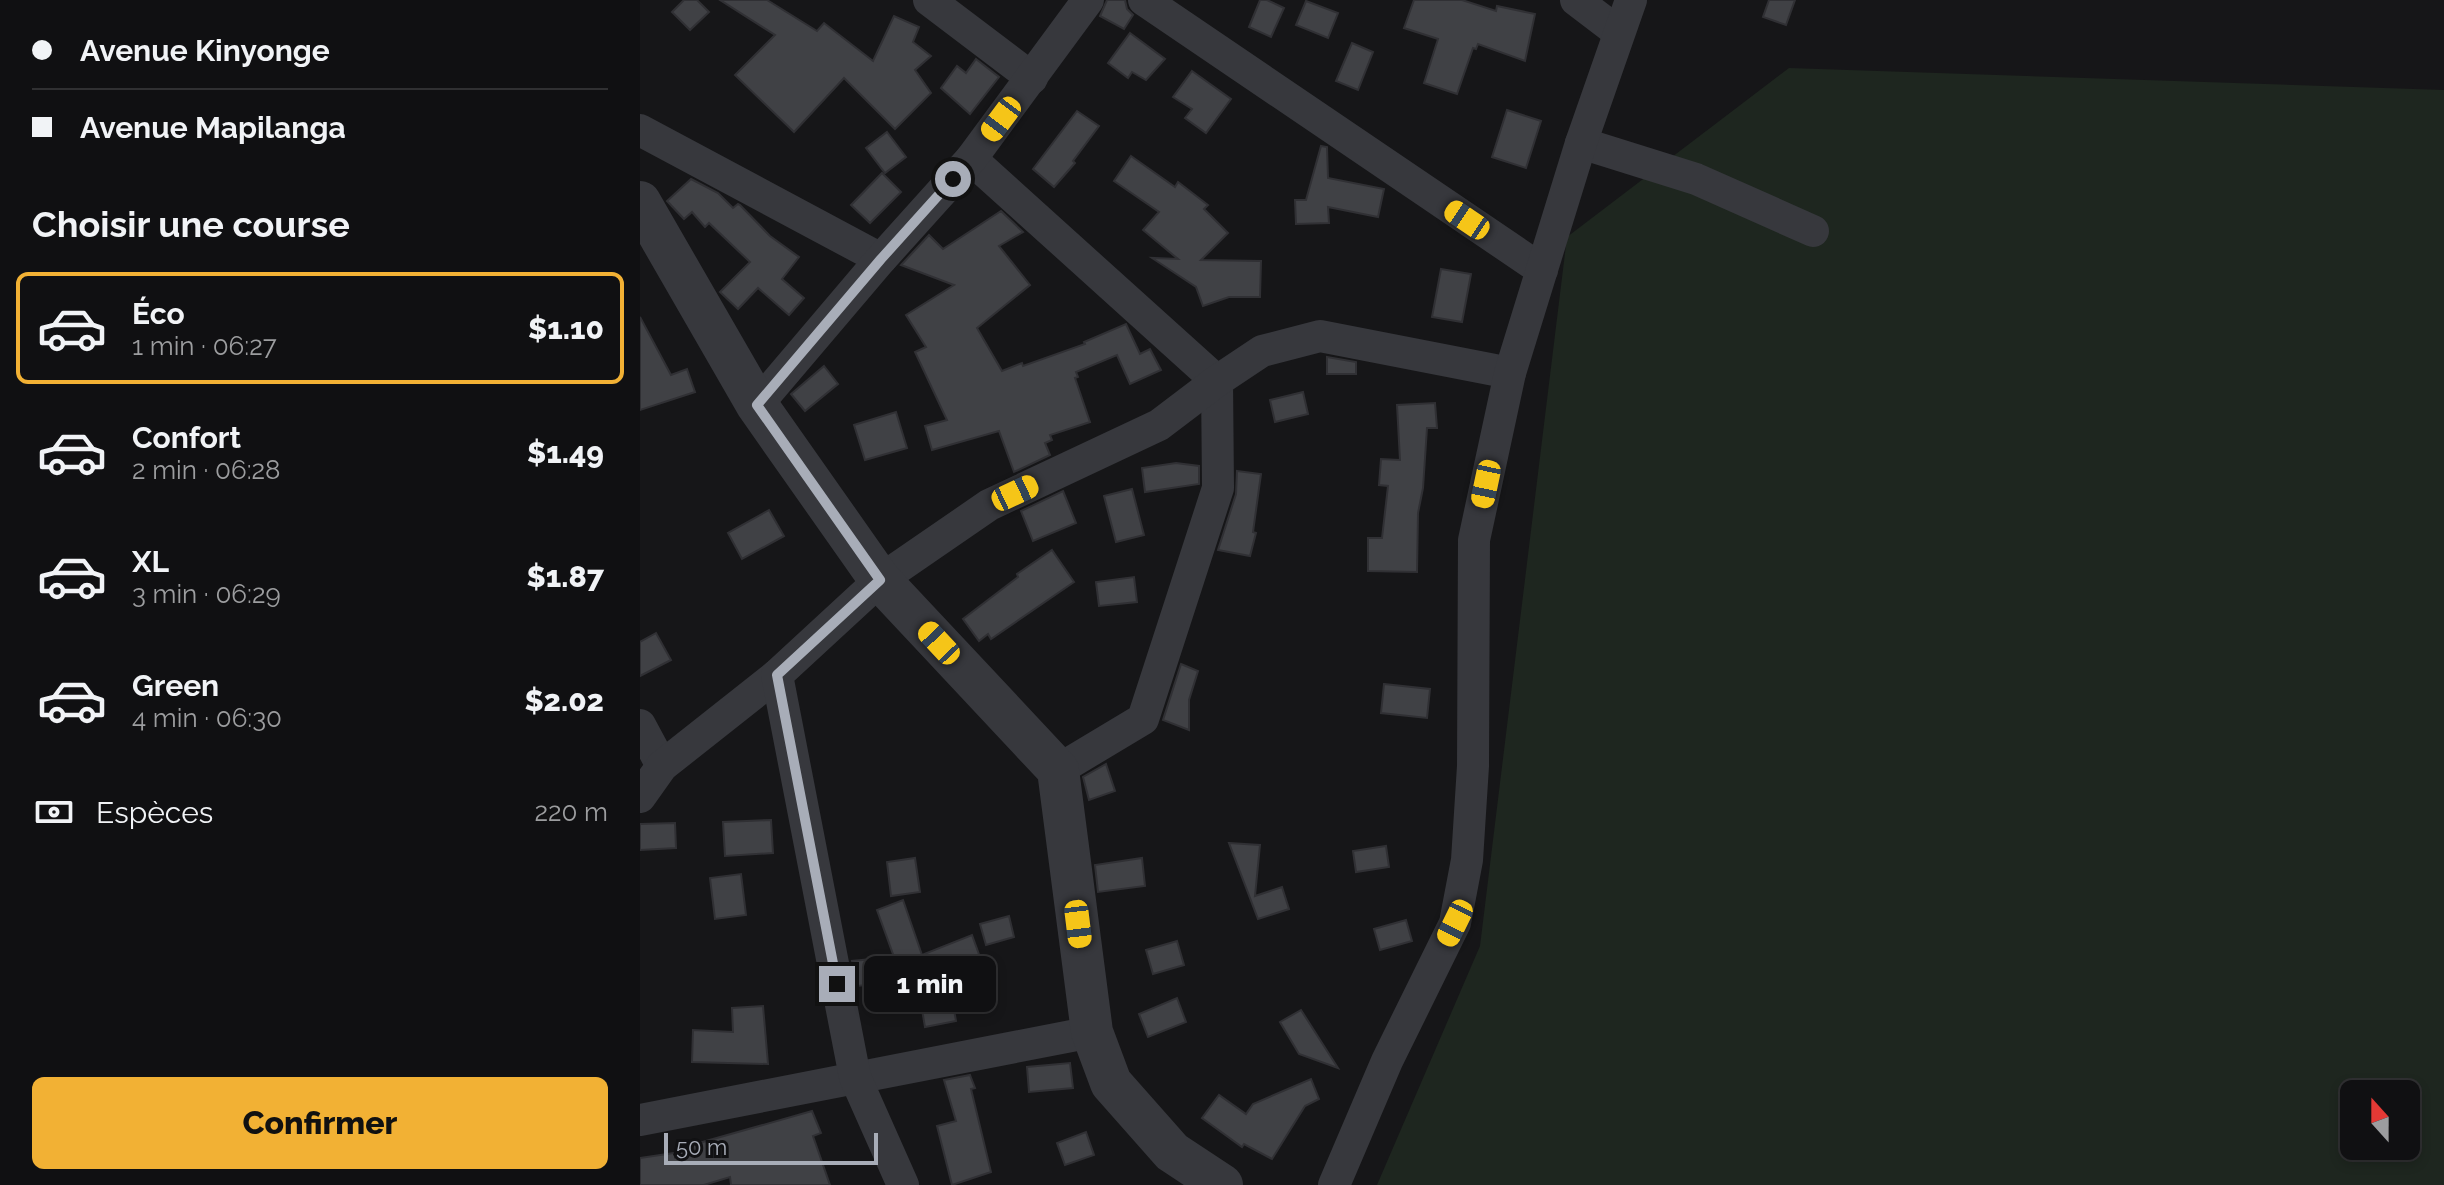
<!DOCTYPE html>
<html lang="fr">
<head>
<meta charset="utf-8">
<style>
	:root { --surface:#101012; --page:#1e1e20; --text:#f1f3f6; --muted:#9c9d9f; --line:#303032; --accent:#f2b134 }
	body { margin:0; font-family:Raleway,sans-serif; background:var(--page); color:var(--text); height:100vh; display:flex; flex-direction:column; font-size:30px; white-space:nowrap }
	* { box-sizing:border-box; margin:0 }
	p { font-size:26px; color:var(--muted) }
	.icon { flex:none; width:44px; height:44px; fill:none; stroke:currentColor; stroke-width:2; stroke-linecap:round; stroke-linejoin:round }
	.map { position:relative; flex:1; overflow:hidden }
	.drawer { display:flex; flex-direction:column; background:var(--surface); width:640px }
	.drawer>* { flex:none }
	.guide { display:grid; align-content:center; height:176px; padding:0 32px; background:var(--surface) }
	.needle { width:52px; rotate:339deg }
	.tools { position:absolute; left:1700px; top:1080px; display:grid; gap:16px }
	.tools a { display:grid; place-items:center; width:80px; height:80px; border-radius:12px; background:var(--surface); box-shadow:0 4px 12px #0003,0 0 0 2px var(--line); font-size:40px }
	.scale { position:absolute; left:24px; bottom:20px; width:214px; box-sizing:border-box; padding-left:8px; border:4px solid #a8adb8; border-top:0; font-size:22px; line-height:28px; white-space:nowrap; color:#a8adb8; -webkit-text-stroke:6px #111113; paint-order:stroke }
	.end { position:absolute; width:36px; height:36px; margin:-18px; border:10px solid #a8adb8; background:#111; box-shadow:0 0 0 4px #111 }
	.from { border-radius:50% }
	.bubble { position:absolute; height:56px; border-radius:12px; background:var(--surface); box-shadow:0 4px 12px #0003,0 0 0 2px var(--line); font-size:26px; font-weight:800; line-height:56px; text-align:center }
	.car { position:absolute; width:24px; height:48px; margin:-24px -12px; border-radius:10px; box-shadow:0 0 6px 2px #0007; background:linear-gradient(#f5c518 24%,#345 0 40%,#f5c518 0 76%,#345 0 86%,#f5c518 0) }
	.guide b { display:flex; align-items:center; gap:28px; height:76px; font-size:30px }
	.guide b+b { border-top:2px solid var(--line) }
	.guide i { width:20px; height:20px; background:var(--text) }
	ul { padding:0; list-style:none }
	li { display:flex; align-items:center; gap:24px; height:112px; margin:0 16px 12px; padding:0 16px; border:4px solid transparent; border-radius:12px }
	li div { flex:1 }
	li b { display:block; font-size:30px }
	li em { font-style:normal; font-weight:800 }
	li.on { border-color:var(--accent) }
	li>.icon { width:72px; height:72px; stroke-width:1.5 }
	h2 { padding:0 32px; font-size:36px; line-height:96px }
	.pay { display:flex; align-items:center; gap:20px; height:88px; padding:0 32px; font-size:30px }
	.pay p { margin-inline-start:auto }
	.primary-button { display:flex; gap:16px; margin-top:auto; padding:16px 32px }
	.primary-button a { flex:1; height:92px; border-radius:12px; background:var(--accent); color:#111; font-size:32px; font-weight:800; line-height:92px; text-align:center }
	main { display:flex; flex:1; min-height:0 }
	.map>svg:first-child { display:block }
	.green { fill:#1e261f; fill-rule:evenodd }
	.building { fill:#404145; stroke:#303034; stroke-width:2 }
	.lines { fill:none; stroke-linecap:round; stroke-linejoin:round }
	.minor { stroke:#37383d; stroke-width:32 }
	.tertiary { stroke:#37383d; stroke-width:42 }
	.route { stroke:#a8adb8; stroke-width:10 }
</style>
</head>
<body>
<main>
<section class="drawer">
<div class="guide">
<b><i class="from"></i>Avenue Kinyonge</b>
<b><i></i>Avenue Mapilanga</b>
</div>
<h2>Choisir une course</h2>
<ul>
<li class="on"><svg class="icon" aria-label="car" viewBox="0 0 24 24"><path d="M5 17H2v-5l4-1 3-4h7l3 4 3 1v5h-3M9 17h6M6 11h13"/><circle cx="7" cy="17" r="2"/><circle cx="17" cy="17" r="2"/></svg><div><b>Éco</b><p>1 min · 06:27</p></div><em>$1.10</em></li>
<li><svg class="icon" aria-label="car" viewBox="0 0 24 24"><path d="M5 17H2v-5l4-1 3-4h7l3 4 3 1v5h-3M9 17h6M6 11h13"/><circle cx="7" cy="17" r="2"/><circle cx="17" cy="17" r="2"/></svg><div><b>Confort</b><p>2 min · 06:28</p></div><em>$1.49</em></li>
<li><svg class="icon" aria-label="car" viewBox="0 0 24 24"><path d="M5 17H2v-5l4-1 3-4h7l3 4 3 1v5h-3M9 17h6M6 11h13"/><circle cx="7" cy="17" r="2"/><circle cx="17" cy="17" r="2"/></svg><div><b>XL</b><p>3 min · 06:29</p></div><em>$1.87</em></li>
<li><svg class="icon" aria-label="car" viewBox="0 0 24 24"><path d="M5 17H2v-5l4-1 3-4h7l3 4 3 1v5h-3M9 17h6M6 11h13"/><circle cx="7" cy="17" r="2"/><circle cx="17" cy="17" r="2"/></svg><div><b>Green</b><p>4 min · 06:30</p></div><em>$2.02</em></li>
</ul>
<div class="pay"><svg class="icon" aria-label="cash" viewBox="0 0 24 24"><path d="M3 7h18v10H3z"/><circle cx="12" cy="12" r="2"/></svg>Espèces<p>220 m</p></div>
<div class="primary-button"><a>Confirmer</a></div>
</section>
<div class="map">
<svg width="1804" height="1185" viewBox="0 0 1804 1185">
	<rect width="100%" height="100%" fill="#161618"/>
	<!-- green -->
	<path class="green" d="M1149,68L1804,90V1185H737L840,946L927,237ZM1714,1094H1766V1146H1714Z"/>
	<!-- building -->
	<g class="building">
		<path d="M44,0H57L69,12L50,30L32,12Z"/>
		<path d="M80,0H127L177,31L184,23L233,61L254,16L279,27L273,42L291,56L275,70L291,93L255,129L204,78L154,132L95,75L135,35Z"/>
		<path d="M467,0H485L487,9L493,15L484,29L460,16Z"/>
		<path d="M620,0H627L644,8L631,37L609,27Z"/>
		<path d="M774,0H822L856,11L857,6L895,14L885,61L838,44L836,49L833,48L817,94L784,83L798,39L764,28Z"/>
		<path d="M1129,0H1155L1146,25L1123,17Z"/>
		<path d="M666,1L698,13L688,38L656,25Z"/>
		<path d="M490,33L525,59L506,80L492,72L488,78L468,63Z"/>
		<path d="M712,43L733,52L718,90L696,81Z"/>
		<path d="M336,59L359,77L330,114L301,88L317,66L326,73Z"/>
		<path d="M552,71L591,99L566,133L545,118L552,109L533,97Z"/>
		<path d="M867,110L901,121L886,168L852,157Z"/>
		<path d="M437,111L459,126L433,161L435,163L414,187L393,169Z"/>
		<path d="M247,132L266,157L245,173L226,148Z"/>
		<path d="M681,146L687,147L688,178L744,189L738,217L688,207L689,223L656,224L655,200H666Z"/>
		<path d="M491,156L535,187L538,182L568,205L564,209L588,233L561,260L621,261L620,297H589L563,306L556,287L512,258L538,259L503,230L519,212L474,181Z"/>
		<path d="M242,173L261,192L230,223L211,205Z"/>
		<path d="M51,179L78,193L93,208L98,204L100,205L130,236L159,257L142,279L164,298L149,315L118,288L98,309L80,292L110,262L69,223L65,227L52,212L44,219L27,201Z"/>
		<path d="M361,211L383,232L359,246L390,285L337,328L362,371L382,363L383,366L445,344L444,342L486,324L500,354L510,349L521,370L490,384L477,355L436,372L438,377L435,378L450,422L410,435L412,440L405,443L410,455L374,472L359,431L292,450L285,426L307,420L275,352L286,347L266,315L314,285L261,265L289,235L303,249Z"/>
		<path d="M801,269L831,274L822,322L792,317Z"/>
		<path d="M0,317L31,375L47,369L55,392L0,410Z"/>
		<path d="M687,357L716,362V374H687Z"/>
		<path d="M184,366L198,384L165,411L151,394Z"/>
		<path d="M663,392L668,414L635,422L630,400Z"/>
		<path d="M795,403L797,428H787L783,488L778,513L777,572L728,571V538H742L748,486L739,485L741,459L760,460L757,405Z"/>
		<path d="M256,412L267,448L225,460L214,425Z"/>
		<path d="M536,463L559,466V484L505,492L502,468Z"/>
		<path d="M597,471L621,474L613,532L616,533L610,556L578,550L596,494Z"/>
		<path d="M492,489L504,535L476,542L464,496Z"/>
		<path d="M423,491L436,523L393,541L381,511Z"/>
		<path d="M129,510L144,536L102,559L88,533Z"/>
		<path d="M412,550L434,582L351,639L348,634L339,641L323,619L378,577L377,574Z"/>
		<path d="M494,577L497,602L459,606L456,582Z"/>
		<path d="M16,633L31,660L0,676V642Z"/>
		<path d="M541,664L558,671L549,700V730L523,720Z"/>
		<path d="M744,684L790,689L787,718L741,713Z"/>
		<path d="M466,764L475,791L449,800L443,777Z"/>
		<path d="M131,820L133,853L85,856L83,822Z"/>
		<path d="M35,823L36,848L0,850V824Z"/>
		<path d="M589,843L620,845L615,896L642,887L649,909L618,919Z"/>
		<path d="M746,846L749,867L716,872L713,851Z"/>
		<path d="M275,858L280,892L251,896L247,862Z"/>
		<path d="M502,858L505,886L458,892L455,865Z"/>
		<path d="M101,874L106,915L75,919L70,878Z"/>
		<path d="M263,900L282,955L332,935L346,974L310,987L316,1021L285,1027L278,987L254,988V982L217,986L212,961L254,957L237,910Z"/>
		<path d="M369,916L374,937L346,945L340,924Z"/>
		<path d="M766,920L772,941L740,950L734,929Z"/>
		<path d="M537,941L544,965L513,974L506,950Z"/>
		<path d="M537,998L546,1022L508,1037L499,1014Z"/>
		<path d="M123,1006L128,1064L52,1062L53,1030L93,1032L92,1008Z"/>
		<path d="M661,1010L698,1068L659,1054L640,1022Z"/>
		<path d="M430,1063L433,1088L389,1092L387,1067Z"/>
		<path d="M330,1075L335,1088L331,1089L351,1172L312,1185L297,1126L316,1121L304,1080Z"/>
		<path d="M671,1079L679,1099L665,1106L632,1159L604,1144L602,1147L562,1118L579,1095L606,1114L613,1104Z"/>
		<path d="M172,1111L181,1133L173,1136L190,1185H91L90,1177L64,1185H0V1158L54,1150L52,1145Z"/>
		<path d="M446,1132L454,1155L425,1165L417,1143Z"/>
	</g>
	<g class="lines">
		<!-- minor -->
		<g class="minor">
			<path d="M289,0L392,78"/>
			<path d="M504,0L902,270"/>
			<path d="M936,0L978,32"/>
			<path d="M0,130L241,259"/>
			<path d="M941,143L1056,179L1173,231"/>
			<path d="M331,159L577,381L578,488L503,719L418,770"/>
			<path d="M117,405L241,259L331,159L448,0"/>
			<path d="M0,725L22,766"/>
			<path d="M0,797L22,766L137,675"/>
			<path d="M0,1120L452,1032"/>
			<path d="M263,1185L215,1077L137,675L240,580L349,505L519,425L577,381L622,351L680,336L870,373"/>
			<path d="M694,1185L747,1061L815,923L827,860L833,766L834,540L870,373L941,143L991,0"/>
		</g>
		<!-- tertiary -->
		<path class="tertiary" d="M0,202L117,405L240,580L418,770L452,1032L471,1083L532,1152L582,1185"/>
	</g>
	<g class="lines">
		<!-- route -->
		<path class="route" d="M197,984L137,675L240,580L117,405L241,259L313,179"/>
	</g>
</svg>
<div class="tools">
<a><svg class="needle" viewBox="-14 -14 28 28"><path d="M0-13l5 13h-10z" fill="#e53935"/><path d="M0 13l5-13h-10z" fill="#9c9d9f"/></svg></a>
</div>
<div class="scale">50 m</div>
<i class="end from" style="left:313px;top:179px"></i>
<i class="end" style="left:197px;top:984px"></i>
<div class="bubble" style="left:224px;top:956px;width:132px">1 min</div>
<i class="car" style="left:361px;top:119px;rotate:217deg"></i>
<i class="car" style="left:827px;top:220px;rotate:304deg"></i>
<i class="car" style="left:846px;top:484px;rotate:192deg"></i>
<i class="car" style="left:375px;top:493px;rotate:65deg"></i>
<i class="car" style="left:299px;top:643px;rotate:317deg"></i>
<i class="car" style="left:815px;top:923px;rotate:206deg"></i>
<i class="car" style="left:438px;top:924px;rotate:173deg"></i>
</div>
</main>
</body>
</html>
